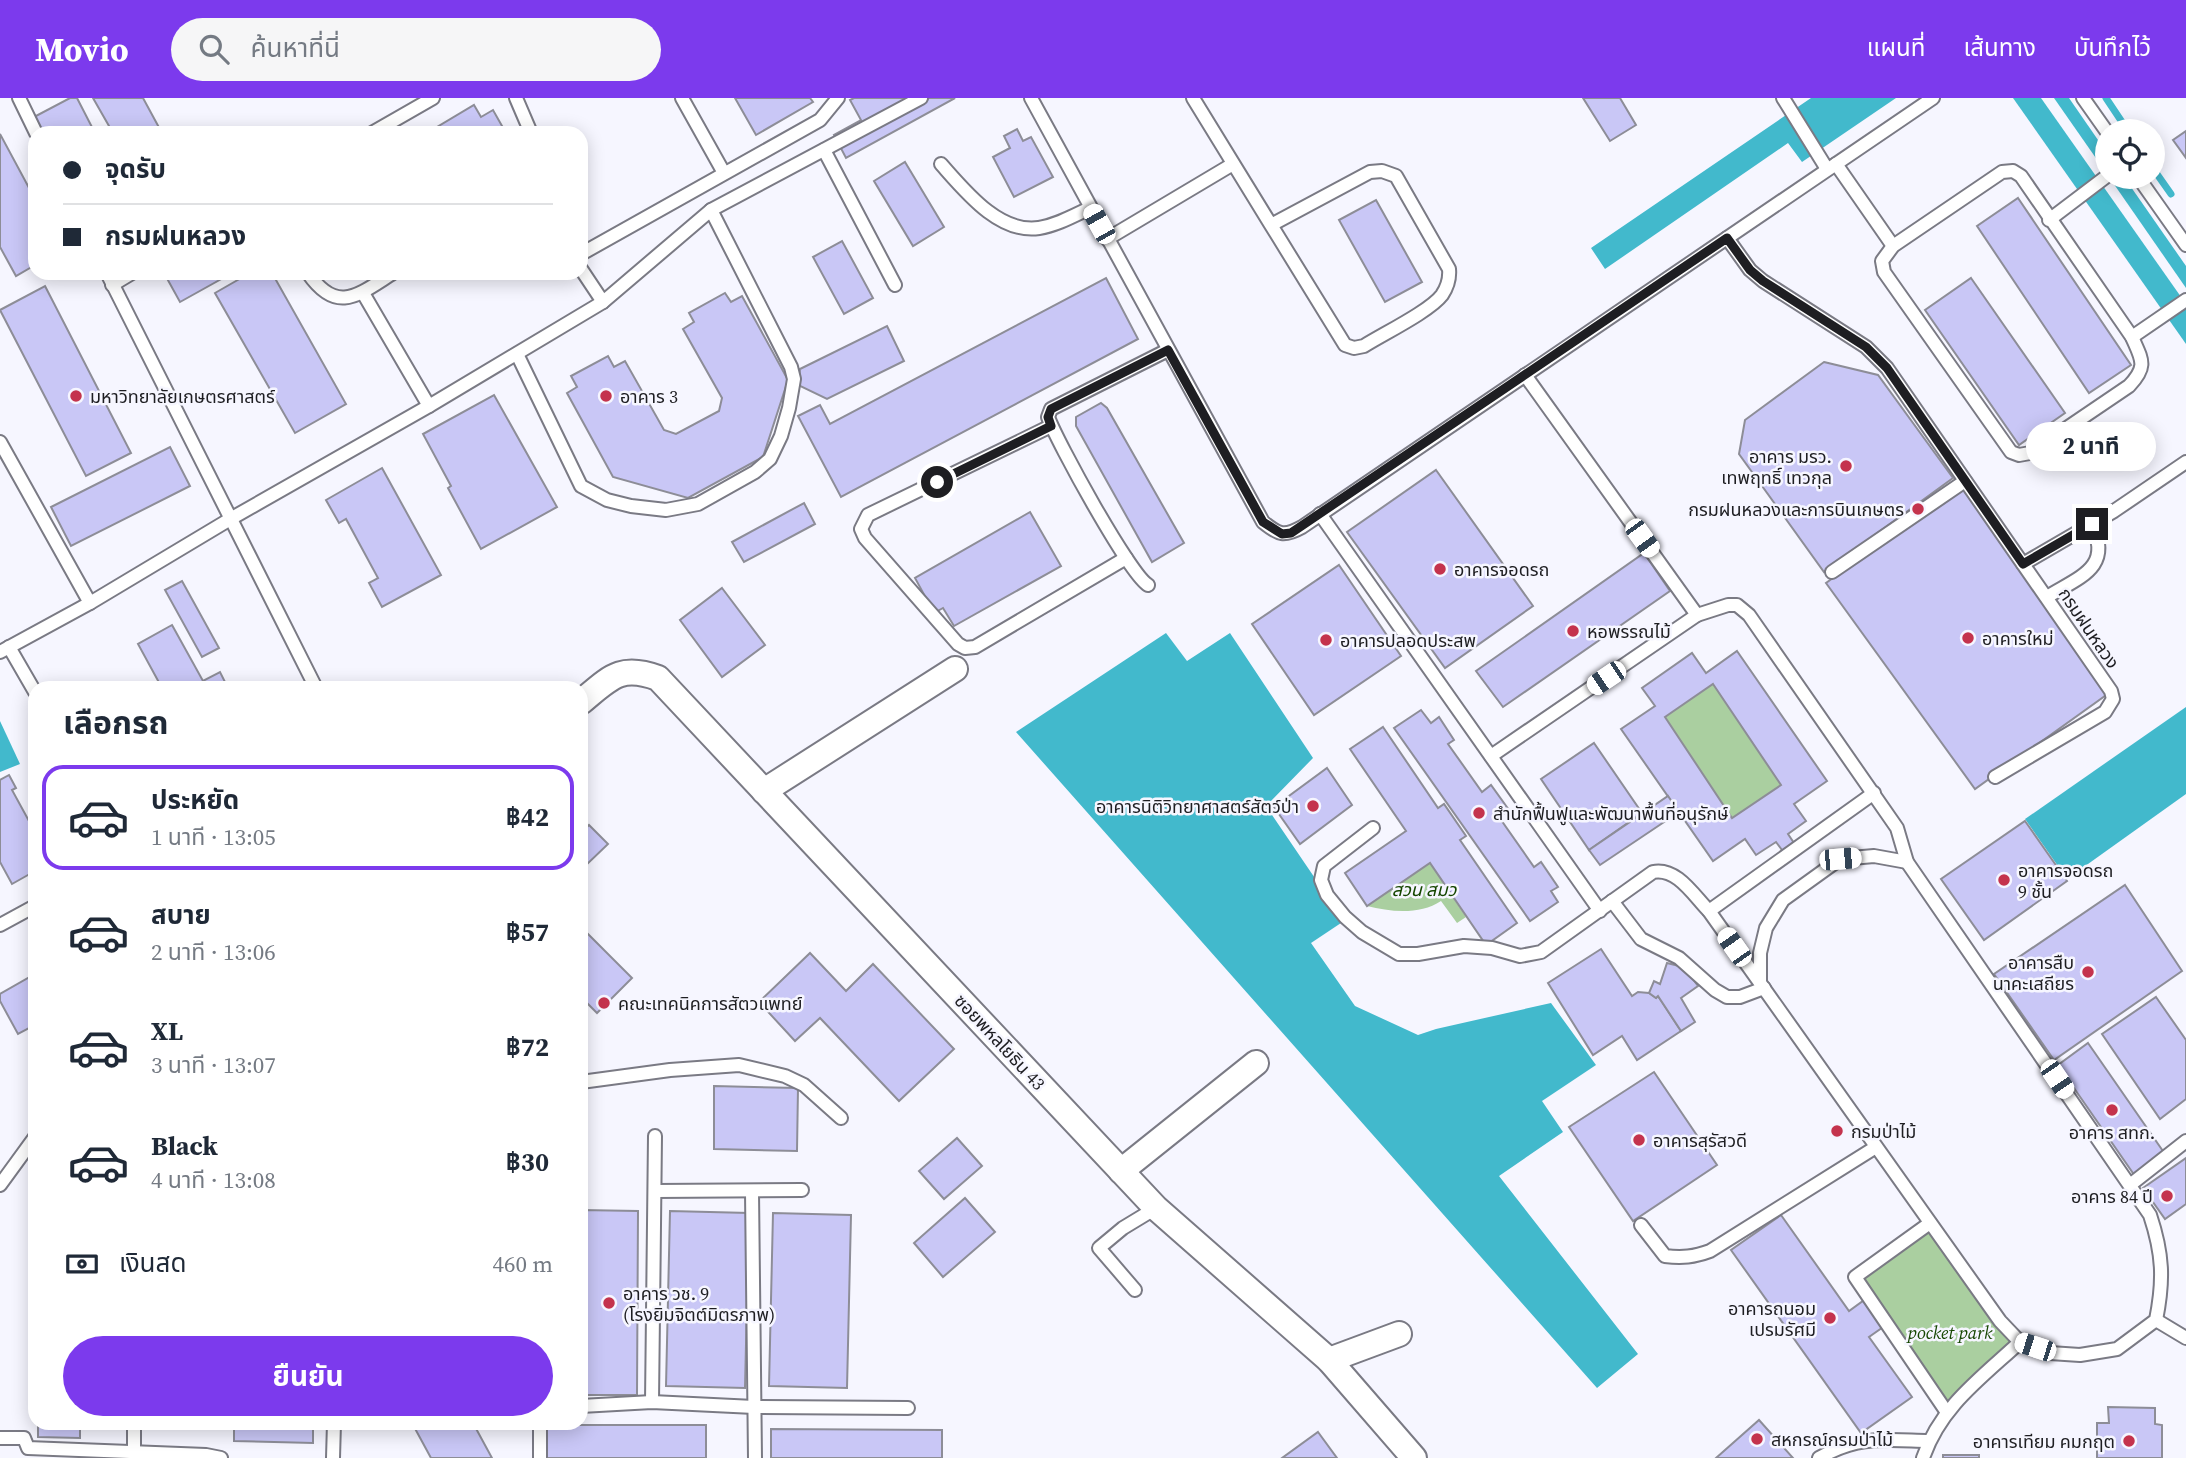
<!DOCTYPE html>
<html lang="th">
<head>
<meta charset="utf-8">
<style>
	:root { --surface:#fff; --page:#f6f6f7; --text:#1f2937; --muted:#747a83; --line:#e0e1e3; --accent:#7c3aed }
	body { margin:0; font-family:"Source Serif 4","Noto Sans Thai",serif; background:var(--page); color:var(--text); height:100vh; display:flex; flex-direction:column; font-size:26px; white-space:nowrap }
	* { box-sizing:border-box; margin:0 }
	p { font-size:23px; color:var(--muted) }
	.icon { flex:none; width:38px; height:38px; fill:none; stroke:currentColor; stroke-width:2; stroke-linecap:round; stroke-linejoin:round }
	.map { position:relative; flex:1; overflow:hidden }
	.sheet { position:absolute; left:28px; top:583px; width:560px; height:749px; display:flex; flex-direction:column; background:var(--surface); border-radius:21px; box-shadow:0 4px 18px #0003 }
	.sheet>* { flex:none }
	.top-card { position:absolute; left:28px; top:28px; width:560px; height:154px; border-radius:21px; box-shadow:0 4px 18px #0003; display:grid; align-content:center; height:154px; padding:0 35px; background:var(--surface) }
	.buttons { position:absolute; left:2095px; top:21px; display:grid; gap:14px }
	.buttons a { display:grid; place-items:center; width:70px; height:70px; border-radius:50%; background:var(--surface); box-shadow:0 4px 18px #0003; font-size:35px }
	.end { position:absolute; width:32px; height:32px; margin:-16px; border:9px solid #1e1e22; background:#fff; box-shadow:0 0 0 4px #fff }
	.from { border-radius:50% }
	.bubble { position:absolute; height:49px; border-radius:24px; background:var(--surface); box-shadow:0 4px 18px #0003; font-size:23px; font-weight:700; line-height:49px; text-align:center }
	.car { position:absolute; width:21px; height:42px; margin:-21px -10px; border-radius:9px; box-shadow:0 0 5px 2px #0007; background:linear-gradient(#fff 24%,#345 0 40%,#fff 0 76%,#345 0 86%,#fff 0) }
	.top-card b { display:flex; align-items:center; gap:24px; height:66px; font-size:26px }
	.top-card b+b { border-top:2px solid var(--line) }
	.top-card i { width:18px; height:18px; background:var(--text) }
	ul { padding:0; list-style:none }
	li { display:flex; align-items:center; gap:21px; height:105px; margin:0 14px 10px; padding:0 21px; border:4px solid transparent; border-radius:21px }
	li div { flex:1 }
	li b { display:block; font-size:26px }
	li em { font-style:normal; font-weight:700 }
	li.on { border-color:var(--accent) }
	li>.icon { width:63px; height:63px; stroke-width:1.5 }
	h2 { padding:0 35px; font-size:32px; line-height:84px }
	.pay { display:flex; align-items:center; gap:18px; height:77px; padding:0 35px; font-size:26px }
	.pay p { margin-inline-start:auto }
	.cta { display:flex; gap:14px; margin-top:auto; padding:14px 35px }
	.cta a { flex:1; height:80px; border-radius:42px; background:var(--accent); color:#fff; font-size:28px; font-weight:700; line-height:80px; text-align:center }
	header { display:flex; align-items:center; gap:42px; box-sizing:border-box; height:98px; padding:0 35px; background:var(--accent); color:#fff }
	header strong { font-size:33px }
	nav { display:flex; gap:38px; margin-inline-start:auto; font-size:24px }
	.search { width:490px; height:63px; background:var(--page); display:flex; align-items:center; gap:18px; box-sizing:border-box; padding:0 24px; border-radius:38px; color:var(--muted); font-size:26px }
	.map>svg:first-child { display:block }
	.green { fill:#aacfa0 }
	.water { fill:#42b9cc }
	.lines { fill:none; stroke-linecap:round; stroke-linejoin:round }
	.stream { stroke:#42b9cc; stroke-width:7 }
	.building { fill:#c9c7f6; stroke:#8d8d97; stroke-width:2; fill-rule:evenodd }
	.service-casing { stroke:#7a7a84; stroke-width:16 }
	.minor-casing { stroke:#7a7a84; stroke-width:28 }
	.service { stroke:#fff; stroke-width:12 }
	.minor { stroke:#fff; stroke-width:24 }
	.route { stroke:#1e1e22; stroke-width:9 }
	.poi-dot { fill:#c4334d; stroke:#f6f6ff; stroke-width:2.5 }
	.labels { text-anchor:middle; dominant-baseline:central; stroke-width:5; stroke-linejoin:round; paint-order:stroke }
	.poi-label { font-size:18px; fill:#1e1e22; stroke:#f6f6ff; text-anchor:start }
	.street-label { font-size:18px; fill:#1e1e22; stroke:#f6f6ff }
	.park-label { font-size:18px; font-style:italic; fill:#154600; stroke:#f6f6ff }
</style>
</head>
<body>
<header>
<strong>Movio</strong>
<div class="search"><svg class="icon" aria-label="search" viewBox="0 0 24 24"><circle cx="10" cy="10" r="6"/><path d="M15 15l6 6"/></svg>ค้นหาที่นี่</div>
<nav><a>แผนที่</a><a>เส้นทาง</a><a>บันทึกไว้</a></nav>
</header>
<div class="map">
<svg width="2186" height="1360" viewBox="0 0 2186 1360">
	<rect width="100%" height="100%" fill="#f6f6ff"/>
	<!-- green -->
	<g class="green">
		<path d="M1713,586L1781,687L1732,720L1665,619Z"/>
		<path d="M1430,765L1466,819L1457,825L1441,803C1420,817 1391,814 1367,808Z"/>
		<path d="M1930,1125L2020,1244L1946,1313L1855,1179Z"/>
	</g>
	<!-- water -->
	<g class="water">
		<path d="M1811,0H1896L1802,64L1788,45L1605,171L1591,150Z"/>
		<path d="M2013,0H2041L2186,206V246Z"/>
		<path d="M2054,0H2069L2107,55V76Z"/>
		<path d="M2109,79H2124L2186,168V190Z"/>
		<path d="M1166,535L1187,563L1230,535L1313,660L1266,708L1344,823L1311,845L1355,908L1418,937L1436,931L1551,905L1596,967L1542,1003L1563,1034L1499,1078L1638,1256L1597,1290L1016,634Z"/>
		<path d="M2186,609V696L2067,781L2025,721Z"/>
		<path d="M0,623L20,666L0,674Z"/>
	</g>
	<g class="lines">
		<!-- stream -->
		<g class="stream">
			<path d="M2106,0L2128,33"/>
			<path d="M2152,69L2171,96"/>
		</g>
	</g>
	<!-- building -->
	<g class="building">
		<path d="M70,0H77L95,35H42L34,19Z"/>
		<path d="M93,0H143L162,35H113Z"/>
		<path d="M735,0H810L813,4L756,37Z"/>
		<path d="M854,0H955L846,60L834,37L861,22L850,2Z"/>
		<path d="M1583,0H1620L1636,27L1610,43Z"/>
		<path d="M474,7L481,19L493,12L506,35H427Z"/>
		<path d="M1017,31L1023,43L1031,39L1053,79L1014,99L993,59L1010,50L1004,38Z"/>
		<path d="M2186,33V60L2173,42Z"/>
		<path d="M0,36L35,101V167L16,178L0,149Z"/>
		<path d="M905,64L944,129L913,148L874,83Z"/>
		<path d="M2018,100L2131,267L2089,295L1977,128Z"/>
		<path d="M1376,102L1422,184L1385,204L1339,122Z"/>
		<path d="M842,143L873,200L844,216L813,159Z"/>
		<path d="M164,175H232L180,204Z"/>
		<path d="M250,175H272L346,306L295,335L215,195Z"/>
		<path d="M1106,180L1138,241L841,399L798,318L820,307L830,326Z"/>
		<path d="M1971,180L2065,315L2019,347L1925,212Z"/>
		<path d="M45,188L131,355L86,378L0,212Z"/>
		<path d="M725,195L731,204L742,198L788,282L763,359L688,400L613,379L567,295L577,289L571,278L608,258L614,269L625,263L664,332L676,336L719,313L722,300L683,231L694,224L689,215Z"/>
		<path d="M887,228L904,263L827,301L798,287L800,271Z"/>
		<path d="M1824,264L1878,277L1953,380L1824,474L1739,356L1745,322Z"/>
		<path d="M494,297L557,409L481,451L448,390L451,388L423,336Z"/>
		<path d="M1101,305L1107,310L1184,445L1152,464L1076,328V319Z"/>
		<path d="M170,349L190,388L71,448L51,409Z"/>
		<path d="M382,370L441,477L382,509L369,485L378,480L346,421L339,425L326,402Z"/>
		<path d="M1436,372L1533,508L1445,570L1347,434Z"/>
		<path d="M1961,388L2109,595L1975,691L1826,485Z"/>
		<path d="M804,405L815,426L744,464L732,444Z"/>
		<path d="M1030,414L1061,468L954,528L943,510L934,515L915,480Z"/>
		<path d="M1644,455L1670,493L1503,609L1476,573Z"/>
		<path d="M1339,467L1401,558L1314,617L1252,526Z"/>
		<path d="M182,483L219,550L202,559L165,492Z"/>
		<path d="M722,490L765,547L722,579L680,522Z"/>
		<path d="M172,527L203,583L220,574L228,590H162L138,546Z"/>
		<path d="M1737,553L1827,683L1794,706L1806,723L1788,736L1796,748L1785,756L1776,744L1756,757L1745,741L1713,763L1621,631L1655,608L1642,590L1692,555L1706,575ZM1713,586L1781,687L1732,720L1665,619Z"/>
		<path d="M1421,612L1431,625L1439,619L1454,642L1448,646L1482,694L1491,687L1509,712L1499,719L1534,769L1541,764L1558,789L1551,793L1558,804L1530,823L1394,630Z"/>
		<path d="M1383,629L1438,710L1444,706L1466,738L1460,742L1517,825L1486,847L1430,765L1367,808L1345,775L1406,733L1350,651Z"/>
		<path d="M1594,645L1642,715L1589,752L1541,681Z"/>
		<path d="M1327,670L1352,707L1300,746L1274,709Z"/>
		<path d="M9,677L16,690L12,692L35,734V773L12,786L0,764V682Z"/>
		<path d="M1668,698L1679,714L1600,767L1589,752Z"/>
		<path d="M2025,723L2067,783L1984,842L1941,781Z"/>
		<path d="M589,727L608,746L581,772V735Z"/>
		<path d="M2125,787L2182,873L2054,962L1994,876Z"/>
		<path d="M583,831L632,880L597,915L581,899V833Z"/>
		<path d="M1601,851L1632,898L1638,894L1649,895L1656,900L1658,898L1681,933L1637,962L1622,938L1593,957L1548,885Z"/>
		<path d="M810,855L846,893L873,866L954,951L899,1003L820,920L795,943L759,904Z"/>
		<path d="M1667,865L1679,868L1689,876L1698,888L1681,900L1695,924L1681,933L1658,898L1656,900L1649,895L1654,883L1660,886Z"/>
		<path d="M35,876V927L18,936L0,903V896Z"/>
		<path d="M2156,899L2186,942V1001L2160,1021L2102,936Z"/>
		<path d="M2088,945L2165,1056L2135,1078L2058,967Z"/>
		<path d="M1654,974L1717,1067L1633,1123L1569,1029Z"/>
		<path d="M714,988L798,990L797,1053L714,1051Z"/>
		<path d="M957,1040L982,1068L944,1101L919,1073Z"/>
		<path d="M2186,1060V1106L2165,1121L2143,1090Z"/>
		<path d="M965,1100L995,1134L943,1179L914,1145Z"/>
		<path d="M581,1112L638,1113L637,1297H581Z"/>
		<path d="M670,1113L749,1115L745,1290L666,1288Z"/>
		<path d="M773,1115L851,1117L847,1290L769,1288Z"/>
		<path d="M1781,1117L1849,1213L1867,1200L1886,1227L1869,1239L1912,1299L1861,1335L1731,1152Z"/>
		<path d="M2108,1309L2155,1310V1326L2162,1327V1360H2097V1325H2109Z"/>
		<path d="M1759,1322L1793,1360H1716Z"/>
		<path d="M38,1325H80V1340L38,1339Z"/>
		<path d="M234,1325H313V1345L234,1343Z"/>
		<path d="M412,1325H473L492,1360H431Z"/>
		<path d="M540,1327H706V1360H541Z"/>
		<path d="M771,1331L942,1332V1360H771Z"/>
		<path d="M1318,1334L1337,1360H1282Z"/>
		<rect x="1943" y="1357" width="36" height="3"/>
	</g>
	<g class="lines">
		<!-- service casing -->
		<g class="service-casing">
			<g id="service">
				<path d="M19,0L36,35"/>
				<path d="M516,0L531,35"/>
				<path d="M682,0L724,75"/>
				<path d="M1031,0L1263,424C1279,437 1284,439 1302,429L1933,0"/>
				<path d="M1193,0L1271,127L1370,74L1382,73L1396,78L1449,171C1450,181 1448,188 1442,197C1430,213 1383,236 1364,248L1354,250L1345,247L1271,127"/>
				<path d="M1783,0L1827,71"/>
				<path d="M2083,0L2107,34"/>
				<path d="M372,35L433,0"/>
				<path d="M824,52L895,187"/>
				<path d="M941,66C965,93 999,136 1039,130C1057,127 1073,118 1090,110"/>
				<path d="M1836,66L1893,148"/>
				<path d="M2013,73L2021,78L2132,239C2142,262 2148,268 2129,288L2030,355L2019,357L2011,354L1884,174L1882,163L1893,148L2002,74Z"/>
				<path d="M2138,79L2186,147"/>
				<path d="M2049,122L2107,78"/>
				<path d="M1727,140L1750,172L1763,183L1866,249L1887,270L2111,593L2113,601L2105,614L1995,679"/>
				<path d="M1107,141L1233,66"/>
				<path d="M581,156L820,22L838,0"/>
				<path d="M581,171L603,204"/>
				<path d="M107,175L316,590"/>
				<path d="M308,175C337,217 358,197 393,175"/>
				<path d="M112,187L132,175"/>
				<path d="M363,195L429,308"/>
				<path d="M2132,239L2186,202"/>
				<path d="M517,256L581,388L607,402L631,408L666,412L698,406L755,374L770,361L781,338L789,310L794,281L791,269L711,112"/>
				<path d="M1525,277L1697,517"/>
				<path d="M1051,328L868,417L861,431L865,440L958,546L965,550L975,549L1126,460"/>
				<path d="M0,344L90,505"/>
				<path d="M1320,416L1600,813"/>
				<path d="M2023,466L2114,413L2186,364"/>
				<path d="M1832,474L1965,383"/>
				<path d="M1148,487C1130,477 1057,344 1048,319L1051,311L1168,252"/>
				<path d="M2047,499C2079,479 2113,470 2092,427"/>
				<path d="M9,549L35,594"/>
				<path d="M0,554L90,505L232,420L429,308L603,204L711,112L921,0"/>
				<path d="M1373,730L1324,768L1321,782L1327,797L1345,819L1362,834L1399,856H1418L1464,848L1492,850L1520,858L1541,854L1653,774C1677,769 1694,798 1709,813L2000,1223L2020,1244L2050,1255L2080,1257L2117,1251L2156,1222C2164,1182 2163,1156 2150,1117L1907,764L1897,730L1749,517L1737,507H1728L1697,517L1491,658"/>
				<path d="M1612,803L1641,841L1679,860L1715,892L1727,899H1740L1764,890"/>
				<path d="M1709,813L1874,695"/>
				<path d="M0,827L35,808"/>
				<path d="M1760,884V855L1766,830L1783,802L1840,761L1874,758L1907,764"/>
				<path d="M581,984L670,972L739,967L785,978L804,987L841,1020"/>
				<path d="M0,1087L35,1039"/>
				<path d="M2130,1087L2186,1043"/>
				<path d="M656,1093L802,1092"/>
				<path d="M752,1094L755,1360"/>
				<path d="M1930,1125L1855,1179L1946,1313"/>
				<path d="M1641,1127L1665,1158C1682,1160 1694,1159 1710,1153L1876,1049"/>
				<path d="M1135,1192L1099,1150L1123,1130L1156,1110"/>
				<path d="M2156,1222L2186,1240"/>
				<path d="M652,1304L655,1038"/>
				<path d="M581,1308L652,1304L754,1309L908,1310"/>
				<path d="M0,1340H24L28,1350L206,1357L221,1360"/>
				<path d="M134,1354V1325"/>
				<path d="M333,1360L334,1325"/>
				<path d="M540,1360V1325"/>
				<path d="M1819,1360C1858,1337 1885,1342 1929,1343"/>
				<path d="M1923,1360C1940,1309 1981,1280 2020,1244"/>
			</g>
		</g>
		<!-- minor casing -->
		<g class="minor-casing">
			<g id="minor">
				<path d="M581,604C610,580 620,566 658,580L1156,1110L1329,1262L1414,1360"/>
				<path d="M764,693L955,571"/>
				<path d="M1121,1073L1256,965"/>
				<path d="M1329,1262L1399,1236"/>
			</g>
		</g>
		<!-- service -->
		<use href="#service" class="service"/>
		<!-- minor -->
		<use href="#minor" class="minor"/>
	</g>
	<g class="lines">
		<!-- route -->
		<path class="route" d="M937,384L1051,328L1048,319L1051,311L1168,252L1263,424L1282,436L1291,435L1727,140L1750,172L1763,183L1866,249L1887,270L2023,466L2092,426"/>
	</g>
	<!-- markers -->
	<g class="poi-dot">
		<circle cx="76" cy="298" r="7"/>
		<circle cx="606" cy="298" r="7"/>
		<circle cx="1846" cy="368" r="7"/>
		<circle cx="1918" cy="411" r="7"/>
		<circle cx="1440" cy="471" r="7"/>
		<circle cx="1573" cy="533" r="7"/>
		<circle cx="1968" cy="540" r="7"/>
		<circle cx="1326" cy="542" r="7"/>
		<circle cx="1313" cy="708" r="7"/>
		<circle cx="1479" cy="715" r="7"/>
		<circle cx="2004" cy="782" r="7"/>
		<circle cx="2088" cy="874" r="7"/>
		<circle cx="604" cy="905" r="7"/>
		<circle cx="2112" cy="1012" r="7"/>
		<circle cx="1837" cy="1033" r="7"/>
		<circle cx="1639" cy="1042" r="7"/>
		<circle cx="2167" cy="1098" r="7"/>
		<circle cx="609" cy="1205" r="7"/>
		<circle cx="1830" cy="1220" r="7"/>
		<circle cx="1757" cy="1341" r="7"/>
		<circle cx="2129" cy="1343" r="7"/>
	</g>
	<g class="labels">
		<!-- poi labels -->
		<g class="poi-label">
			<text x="90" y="298">มหาวิทยาลัยเกษตรศาสตร์</text>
			<text x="620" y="298">อาคาร 3</text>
			<text x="1832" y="358" text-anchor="end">อาคาร มรว.<tspan x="1832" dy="21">เทพฤทธิ์ เทวกุล</tspan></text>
			<text x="1904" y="411" text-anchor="end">กรมฝนหลวงและการบินเกษตร</text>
			<text x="1454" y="471">อาคารจอดรถ</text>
			<text x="1587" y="533">หอพรรณไม้</text>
			<text x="1982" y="540">อาคารใหม่</text>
			<text x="1340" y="542">อาคารปลอดประสพ</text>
			<text x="1299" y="708" text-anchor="end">อาคารนิติวิทยาศาสตร์สัตว์ป่า</text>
			<text x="1493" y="715">สำนักฟื้นฟูและพัฒนาพื้นที่อนุรักษ์</text>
			<text x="2018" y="772">อาคารจอดรถ<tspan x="2018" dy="21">9 ชั้น</tspan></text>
			<text x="2074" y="864" text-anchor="end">อาคารสืบ<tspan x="2074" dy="21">นาคะเสถียร</tspan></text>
			<text x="618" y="905">คณะเทคนิคการสัตวแพทย์</text>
			<text x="1851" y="1033">กรมป่าไม้</text>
			<text x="2112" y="1034" text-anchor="middle">อาคาร สทก.</text>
			<text x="1653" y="1042">อาคารสุรัสวดี</text>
			<text x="2153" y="1098" text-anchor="end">อาคาร 84 ปี</text>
			<text x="623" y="1195">อาคาร วช. 9<tspan x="623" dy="21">(โรงยิมจิตต์มิตรภาพ)</tspan></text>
			<text x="1816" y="1210" text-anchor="end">อาคารถนอม<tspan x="1816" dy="21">เปรมรัศมี</tspan></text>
			<text x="1771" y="1341">สหกรณ์กรมป่าไม้</text>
			<text x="2115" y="1343" text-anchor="end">อาคารเทียม คมกฤต</text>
		</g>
		<!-- street labels -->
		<g class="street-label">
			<text transform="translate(2089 530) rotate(56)">กรมฝนหลวง</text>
			<text transform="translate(1000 944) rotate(47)">ซอยพหลโยธิน 43</text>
		</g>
		<!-- park labels -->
		<g class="park-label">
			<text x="1424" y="791">สวน สมว</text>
			<text x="1950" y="1234">pocket park</text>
		</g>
	</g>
</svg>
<div class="buttons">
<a><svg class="icon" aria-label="locate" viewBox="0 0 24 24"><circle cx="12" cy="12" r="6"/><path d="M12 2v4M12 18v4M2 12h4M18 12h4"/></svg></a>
</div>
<i class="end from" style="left:937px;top:384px"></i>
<i class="end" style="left:2092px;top:426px"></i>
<div class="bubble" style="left:2026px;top:324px;width:130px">2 นาที</div>
<i class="car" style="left:1099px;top:126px;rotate:331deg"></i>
<i class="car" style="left:1642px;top:440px;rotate:144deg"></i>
<i class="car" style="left:1606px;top:580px;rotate:236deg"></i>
<i class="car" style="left:1840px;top:761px;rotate:85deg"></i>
<i class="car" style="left:1734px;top:849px;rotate:325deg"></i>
<i class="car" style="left:2057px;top:981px;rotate:146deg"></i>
<i class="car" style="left:2035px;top:1249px;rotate:288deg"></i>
<div class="top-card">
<b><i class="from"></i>จุดรับ</b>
<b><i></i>กรมฝนหลวง</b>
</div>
<section class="sheet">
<h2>เลือกรถ</h2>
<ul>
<li class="on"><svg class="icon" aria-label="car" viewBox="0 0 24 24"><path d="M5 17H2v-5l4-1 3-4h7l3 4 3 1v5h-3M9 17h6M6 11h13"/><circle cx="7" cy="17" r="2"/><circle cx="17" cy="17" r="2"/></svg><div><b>ประหยัด</b><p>1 นาที · 13:05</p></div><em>฿42</em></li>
<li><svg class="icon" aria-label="car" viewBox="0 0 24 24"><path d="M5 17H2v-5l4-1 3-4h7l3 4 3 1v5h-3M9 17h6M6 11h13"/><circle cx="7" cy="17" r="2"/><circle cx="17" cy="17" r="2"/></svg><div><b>สบาย</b><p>2 นาที · 13:06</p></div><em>฿57</em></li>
<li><svg class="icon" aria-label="car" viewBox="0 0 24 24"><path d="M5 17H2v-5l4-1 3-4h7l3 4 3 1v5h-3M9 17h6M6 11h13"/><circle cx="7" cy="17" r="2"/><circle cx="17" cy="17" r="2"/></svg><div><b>XL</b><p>3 นาที · 13:07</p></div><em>฿72</em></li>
<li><svg class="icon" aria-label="car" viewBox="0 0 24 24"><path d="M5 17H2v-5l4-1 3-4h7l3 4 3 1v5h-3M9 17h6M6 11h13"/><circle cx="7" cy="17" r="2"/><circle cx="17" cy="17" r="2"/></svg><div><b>Black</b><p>4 นาที · 13:08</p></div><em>฿30</em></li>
</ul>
<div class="pay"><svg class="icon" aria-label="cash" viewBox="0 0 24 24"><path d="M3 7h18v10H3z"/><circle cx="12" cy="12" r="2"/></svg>เงินสด<p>460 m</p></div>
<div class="cta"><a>ยืนยัน</a></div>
</section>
</div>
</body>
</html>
